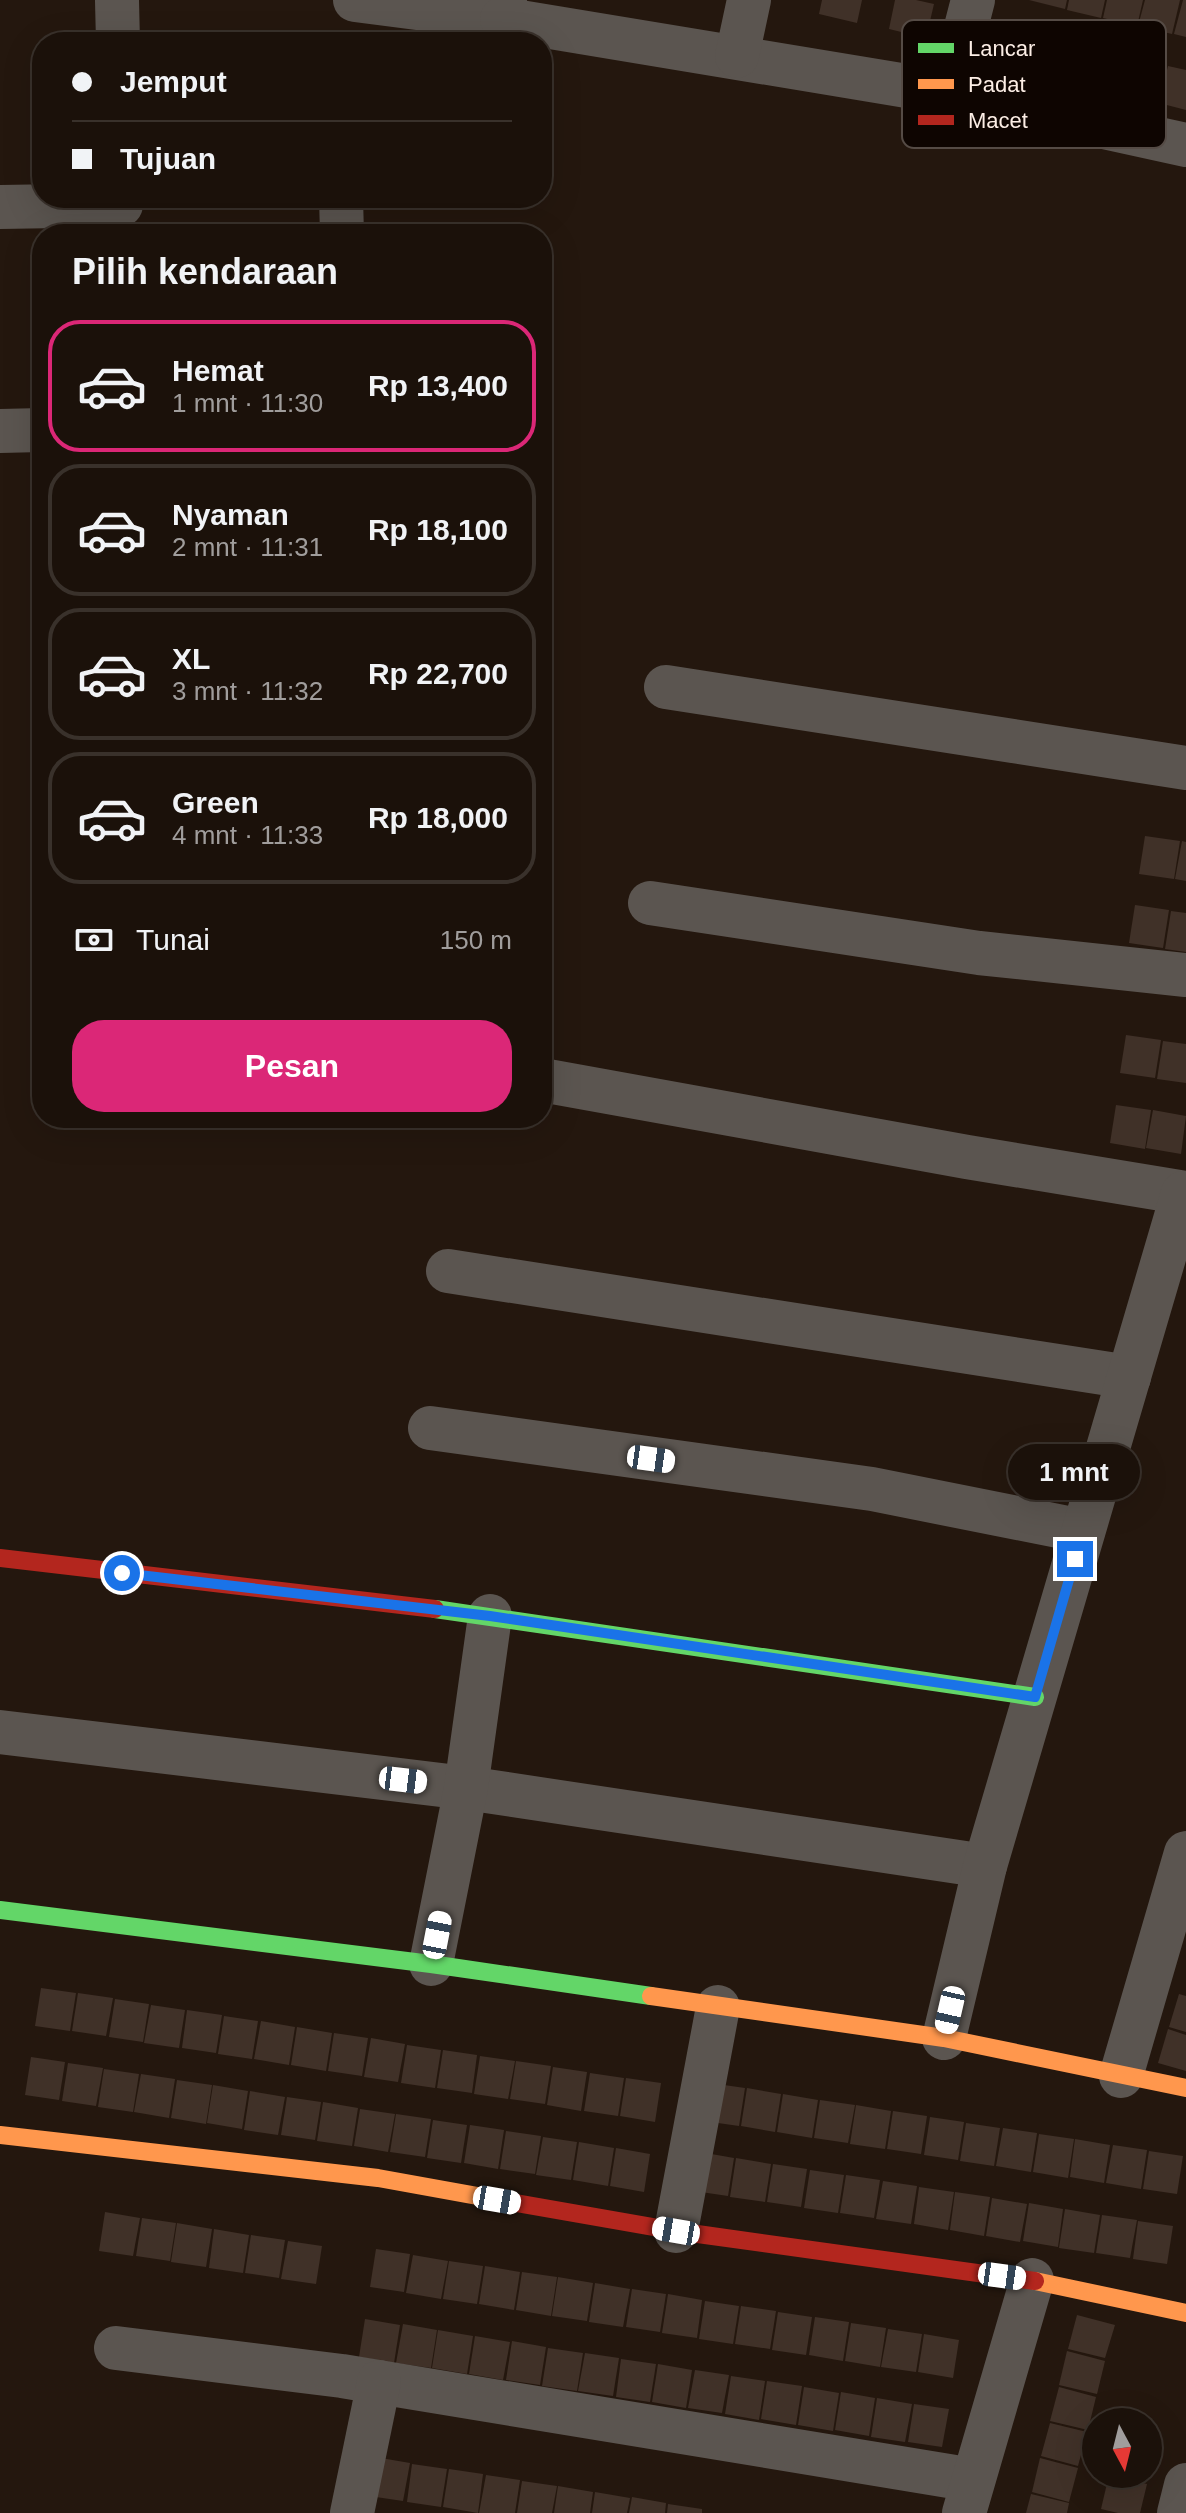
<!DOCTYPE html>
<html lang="id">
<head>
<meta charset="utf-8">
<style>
	:root { --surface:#1b110a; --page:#241a13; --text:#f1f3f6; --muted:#a09d9c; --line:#39312b; --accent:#db2777 }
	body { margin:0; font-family:Arial,sans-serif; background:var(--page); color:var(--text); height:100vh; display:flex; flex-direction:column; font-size:30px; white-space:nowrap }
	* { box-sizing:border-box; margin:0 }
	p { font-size:26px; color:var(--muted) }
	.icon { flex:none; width:44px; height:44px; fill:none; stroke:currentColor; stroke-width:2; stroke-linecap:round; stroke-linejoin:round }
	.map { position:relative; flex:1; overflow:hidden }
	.drawer { position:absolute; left:32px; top:224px; width:520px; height:904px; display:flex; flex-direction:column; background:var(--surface); border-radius:32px; box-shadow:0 8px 32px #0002,0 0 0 2px var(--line) }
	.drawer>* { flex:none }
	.hud { position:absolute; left:32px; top:32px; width:520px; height:176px; border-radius:32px; box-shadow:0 8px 32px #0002,0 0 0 2px var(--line); display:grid; align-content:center; height:176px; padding:0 40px; background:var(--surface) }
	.needle { width:52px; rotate:173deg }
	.controls { position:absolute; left:1082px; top:2408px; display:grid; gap:16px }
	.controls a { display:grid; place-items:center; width:80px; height:80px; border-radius:50%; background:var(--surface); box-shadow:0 8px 32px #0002,0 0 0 2px var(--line); font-size:40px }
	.end { position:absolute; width:36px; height:36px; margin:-18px; border:10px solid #1a73e8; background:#fff; box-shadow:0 0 0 4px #fff }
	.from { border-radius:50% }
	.bubble { position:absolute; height:56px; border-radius:28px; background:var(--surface); box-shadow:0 8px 32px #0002,0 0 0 2px var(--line); font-size:26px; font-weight:800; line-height:56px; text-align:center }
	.car { position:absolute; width:24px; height:48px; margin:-24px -12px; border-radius:10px; box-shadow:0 0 6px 2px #0007; background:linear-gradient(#fff 24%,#345 0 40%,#fff 0 76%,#345 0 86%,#fff 0) }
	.hud b { display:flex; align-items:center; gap:28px; height:76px; font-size:30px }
	.hud b+b { border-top:2px solid var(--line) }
	.hud i { width:20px; height:20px; background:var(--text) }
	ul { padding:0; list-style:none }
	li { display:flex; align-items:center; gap:24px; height:132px; margin:0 16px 12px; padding:0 24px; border:4px solid var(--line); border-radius:32px }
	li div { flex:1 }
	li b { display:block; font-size:30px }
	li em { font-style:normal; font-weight:800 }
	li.active { border-color:var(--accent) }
	li>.icon { width:72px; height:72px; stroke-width:1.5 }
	h2 { padding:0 40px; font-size:36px; line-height:96px }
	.pay { display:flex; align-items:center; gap:20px; height:88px; padding:0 40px; font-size:30px }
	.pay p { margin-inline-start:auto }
	.button { display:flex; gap:16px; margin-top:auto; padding:16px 40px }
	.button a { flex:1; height:92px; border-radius:32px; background:var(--accent); color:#fff; font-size:32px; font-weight:800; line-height:92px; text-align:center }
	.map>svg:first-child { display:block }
	.building { fill:#403128 }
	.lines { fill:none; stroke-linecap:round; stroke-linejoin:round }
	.street { stroke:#5b5550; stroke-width:44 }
	.fast { stroke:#63d668; stroke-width:18 }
	.slow { stroke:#ff974d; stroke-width:18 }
	.jam { stroke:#b3261e; stroke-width:18 }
	.route { stroke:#1a73e8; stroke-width:10 }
	.key { fill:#0e0501; stroke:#554b45; stroke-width:2 }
	.key-label { font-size:22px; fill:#fceee5 }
</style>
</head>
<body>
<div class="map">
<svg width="1186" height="2513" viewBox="0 0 1186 2513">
	<rect width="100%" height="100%" fill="#24170e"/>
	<!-- building -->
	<g class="building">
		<path d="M822,0H862L857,23L819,14Z"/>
		<path d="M895,0H916L934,4L926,38L889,29Z"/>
		<path d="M1029,0H1067L1065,9Z"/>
		<path d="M1069,0H1105L1101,18L1067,10Z"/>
		<path d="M1107,0H1143L1137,26L1103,18Z"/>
		<path d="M1145,0H1180L1172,34L1138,26Z"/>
		<path d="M1183,0H1186V37L1174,34Z"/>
		<path d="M1168,66L1186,70V110L1159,103Z"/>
		<path d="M1145,836L1180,841L1174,879L1139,874Z"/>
		<path d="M1182,841L1186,842V881L1175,879Z"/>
		<path d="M1135,905L1169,910L1163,948L1129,943Z"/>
		<path d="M1171,911L1186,913V952L1165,949Z"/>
		<path d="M1126,1035L1161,1040L1155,1078L1120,1073Z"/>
		<path d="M1163,1041L1186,1044V1083L1157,1079Z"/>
		<path d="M1116,1105L1151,1110L1145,1149L1110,1143Z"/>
		<path d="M1153,1110L1186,1116L1181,1154L1146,1148Z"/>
		<path d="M41,1988L76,1993L70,2031L35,2026Z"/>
		<path d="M78,1993L113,1998L106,2036L72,2031Z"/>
		<path d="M1179,1994L1186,1996V2032L1169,2027Z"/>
		<path d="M115,1999L149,2004L143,2042L109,2037Z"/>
		<path d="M151,2005L185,2010L179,2048L144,2043Z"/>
		<path d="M187,2010L222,2015L216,2053L182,2048Z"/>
		<path d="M224,2016L258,2021L252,2059L218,2054Z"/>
		<path d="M261,2021L295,2027L289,2065L254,2059Z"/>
		<path d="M297,2027L332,2033L326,2071L291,2065Z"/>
		<path d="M1168,2029L1186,2035V2071L1158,2063Z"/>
		<path d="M334,2033L368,2038L362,2076L328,2071Z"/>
		<path d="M371,2038L405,2044L398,2082L364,2077Z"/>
		<path d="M407,2045L441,2050L435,2088L401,2083Z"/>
		<path d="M443,2050L477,2055L472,2093L437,2088Z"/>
		<path d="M480,2056L515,2061L508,2099L474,2094Z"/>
		<path d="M31,2057L65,2062L59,2100L25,2095Z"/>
		<path d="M516,2061L551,2066L545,2104L510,2099Z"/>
		<path d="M68,2063L103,2068L96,2106L62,2101Z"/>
		<path d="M553,2067L587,2072L581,2111L547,2105Z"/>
		<path d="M104,2069L139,2074L133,2112L98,2107Z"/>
		<path d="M590,2073L624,2078L618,2116L584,2111Z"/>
		<path d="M141,2074L175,2079L169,2118L134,2112Z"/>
		<path d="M626,2078L661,2083L655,2122L620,2116Z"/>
		<path d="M177,2080L212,2085L206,2124L171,2118Z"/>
		<path d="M710,2083L745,2088L739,2126L704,2121Z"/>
		<path d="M213,2085L248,2091L242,2129L207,2123Z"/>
		<path d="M747,2088L781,2094L775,2132L741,2126Z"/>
		<path d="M250,2091L285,2097L278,2135L244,2130Z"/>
		<path d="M783,2094L818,2100L812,2138L777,2132Z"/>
		<path d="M287,2097L321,2102L315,2140L281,2135Z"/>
		<path d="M820,2100L855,2105L848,2143L814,2138Z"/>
		<path d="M323,2102L358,2108L352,2146L317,2141Z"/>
		<path d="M856,2105L891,2111L885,2149L850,2144Z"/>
		<path d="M360,2109L395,2114L388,2152L354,2146Z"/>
		<path d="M893,2111L927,2116L921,2154L887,2149Z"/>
		<path d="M396,2114L431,2119L425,2157L390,2152Z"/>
		<path d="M930,2117L964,2122L958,2160L924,2155Z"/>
		<path d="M433,2120L467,2125L461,2163L427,2158Z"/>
		<path d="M966,2123L1000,2128L994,2166L960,2161Z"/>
		<path d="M470,2125L504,2130L498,2169L464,2163Z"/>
		<path d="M1003,2128L1037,2133L1031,2172L996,2166Z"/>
		<path d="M506,2131L541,2136L535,2174L500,2169Z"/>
		<path d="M1039,2134L1074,2139L1068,2178L1033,2172Z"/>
		<path d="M543,2137L577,2142L571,2180L536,2175Z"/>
		<path d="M1075,2139L1110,2145L1104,2183L1070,2177Z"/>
		<path d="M579,2142L614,2148L608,2186L573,2180Z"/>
		<path d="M1113,2145L1147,2150L1141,2189L1106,2183Z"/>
		<path d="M616,2148L650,2154L644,2192L610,2186Z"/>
		<path d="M1149,2151L1183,2156L1177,2194L1143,2189Z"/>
		<path d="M700,2152L734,2158L728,2196L694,2191Z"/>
		<path d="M736,2158L771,2164L765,2202L730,2197Z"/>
		<path d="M773,2164L807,2169L801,2207L767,2202Z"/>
		<path d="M810,2170L844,2175L838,2213L804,2208Z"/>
		<path d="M846,2175L880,2180L874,2218L840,2213Z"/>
		<path d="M883,2181L917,2186L911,2224L876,2219Z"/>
		<path d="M919,2187L954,2192L948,2230L914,2224Z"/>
		<path d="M955,2192L990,2197L984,2236L950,2230Z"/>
		<path d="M992,2198L1027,2204L1020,2242L986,2236Z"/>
		<path d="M1029,2203L1063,2209L1058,2247L1023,2241Z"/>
		<path d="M1065,2209L1100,2215L1094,2253L1059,2248Z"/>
		<path d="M105,2212L140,2218L133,2256L99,2251Z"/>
		<path d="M1102,2215L1137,2220L1130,2258L1096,2253Z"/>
		<path d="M142,2218L176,2223L170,2261L136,2256Z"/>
		<path d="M1138,2221L1173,2226L1167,2264L1133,2259Z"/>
		<path d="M177,2223L212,2229L206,2267L171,2262Z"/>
		<path d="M214,2229L249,2235L243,2273L209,2268Z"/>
		<path d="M251,2235L285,2240L279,2278L245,2273Z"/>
		<path d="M288,2241L322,2246L316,2284L281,2279Z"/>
		<path d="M376,2249L410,2254L404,2292L370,2287Z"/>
		<path d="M413,2255L448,2261L441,2299L406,2293Z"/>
		<path d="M449,2261L483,2266L477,2304L443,2299Z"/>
		<path d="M485,2266L520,2272L514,2310L479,2304Z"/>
		<path d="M522,2272L557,2277L551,2316L516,2310Z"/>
		<path d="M558,2277L593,2283L587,2321L552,2316Z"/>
		<path d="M595,2283L630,2289L623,2327L589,2322Z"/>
		<path d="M632,2289L666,2294L660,2332L626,2327Z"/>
		<path d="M668,2294L702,2300L697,2338L662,2333Z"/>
		<path d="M705,2301L739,2306L733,2344L699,2339Z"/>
		<path d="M741,2306L776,2311L770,2349L735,2344Z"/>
		<path d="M778,2312L812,2317L806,2355L772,2350Z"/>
		<path d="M1077,2315L1115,2325L1105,2358L1068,2349Z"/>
		<path d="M815,2317L849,2322L843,2361L809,2355Z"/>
		<path d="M365,2319L400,2325L394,2363L359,2357Z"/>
		<path d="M851,2323L886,2328L880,2367L845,2361Z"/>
		<path d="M403,2324L437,2330L431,2368L396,2363Z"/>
		<path d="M888,2329L922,2334L916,2372L881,2367Z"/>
		<path d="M438,2330L473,2336L467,2374L432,2368Z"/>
		<path d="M924,2334L959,2340L953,2378L918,2372Z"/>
		<path d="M475,2336L510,2342L503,2380L469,2374Z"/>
		<path d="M512,2341L546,2347L540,2385L506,2380Z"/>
		<path d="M548,2348L583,2353L577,2391L542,2386Z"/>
		<path d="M1067,2351L1105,2361L1097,2394L1059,2385Z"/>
		<path d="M585,2353L619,2358L613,2396L578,2391Z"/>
		<path d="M621,2359L656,2364L650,2402L616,2397Z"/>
		<path d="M658,2364L692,2370L686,2408L652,2402Z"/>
		<path d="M695,2370L729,2375L722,2413L688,2408Z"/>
		<path d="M731,2376L765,2381L759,2420L725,2414Z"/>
		<path d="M767,2381L802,2386L796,2425L761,2419Z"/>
		<path d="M804,2387L839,2393L833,2431L798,2425Z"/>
		<path d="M1059,2387L1096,2397L1088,2430L1050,2421Z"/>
		<path d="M841,2392L875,2398L869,2436L835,2430Z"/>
		<path d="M877,2398L912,2404L905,2442L871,2437Z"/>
		<path d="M914,2404L949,2409L942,2447L908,2442Z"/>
		<path d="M1050,2423L1087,2432L1078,2466L1041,2456Z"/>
		<path d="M375,2457L410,2463L403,2501L369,2496Z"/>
		<path d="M1040,2458L1078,2468L1069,2502L1032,2492Z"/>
		<path d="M412,2464L447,2469L441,2507L407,2502Z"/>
		<path d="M449,2469L483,2474L478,2513L443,2507Z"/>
		<path d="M486,2475L520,2480L515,2513H479Z"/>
		<path d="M1109,2475L1147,2484L1140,2513H1118L1101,2509Z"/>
		<path d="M522,2481L557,2486L552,2513H517Z"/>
		<path d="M558,2486L593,2492L590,2513H554Z"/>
		<path d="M595,2492L630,2498L627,2513H592Z"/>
		<path d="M1031,2494L1069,2503L1067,2513H1026Z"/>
		<path d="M632,2497L666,2503L665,2513H629Z"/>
		<path d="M668,2504L702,2509V2513H667Z"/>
	</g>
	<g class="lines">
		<!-- street -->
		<g class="street">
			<path d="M355,0L502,19L505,0"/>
			<path d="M117,1L118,42"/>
			<path d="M502,19L949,93L1186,145"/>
			<path d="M737,56L749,0"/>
			<path d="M949,93L973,0"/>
			<path d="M341,198L342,234"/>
			<path d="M0,207L121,205"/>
			<path d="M0,431L42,430"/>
			<path d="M666,687L1186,768"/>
			<path d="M650,903L979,953L1186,975"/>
			<path d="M542,1080L967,1157L1186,1193"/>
			<path d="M448,1271L1129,1377"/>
			<path d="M430,1428L872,1489L1083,1531"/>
			<path d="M0,1732L466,1788L985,1866"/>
			<path d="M431,1964L466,1788L490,1616"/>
			<path d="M944,2038L985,1866L1183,1193"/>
			<path d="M1121,2076L1186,1853"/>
			<path d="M676,2231L718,2007"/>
			<path d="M116,2348L342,2376L973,2480"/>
			<path d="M352,2513L379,2382"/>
			<path d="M964,2513L1032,2280"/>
			<path d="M1179,2513L1186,2485"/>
		</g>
		<!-- fast -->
		<g class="fast">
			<path d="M435,1609L1035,1697"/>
			<path d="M0,1910L431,1964L651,1996"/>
		</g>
		<!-- slow -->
		<g class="slow">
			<path d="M651,1996L944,2038L1186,2088"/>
			<path d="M0,2135L378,2178L516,2203"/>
			<path d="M1035,2281L1186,2313"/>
		</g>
		<!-- jam -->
		<g class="jam">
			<path d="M0,1558L435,1609"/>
			<path d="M516,2203L676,2231L1035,2281"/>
		</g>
	</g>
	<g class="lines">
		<!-- route -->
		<path class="route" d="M122,1573L490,1616L1035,1697L1075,1559"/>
	</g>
	<!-- legend -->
	<rect x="902" y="20" width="264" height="128" rx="12" class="key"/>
	<rect x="918" y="43" width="36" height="10" fill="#63d668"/>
	<rect x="918" y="79" width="36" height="10" fill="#ff974d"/>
	<rect x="918" y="115" width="36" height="10" fill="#b3261e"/>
	<g class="key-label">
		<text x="968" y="56">Lancar</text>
		<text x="968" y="92">Padat</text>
		<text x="968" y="128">Macet</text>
	</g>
</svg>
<div class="controls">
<a><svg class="needle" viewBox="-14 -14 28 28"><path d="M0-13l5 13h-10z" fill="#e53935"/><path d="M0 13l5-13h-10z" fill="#a09d9c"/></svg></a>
</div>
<i class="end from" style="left:122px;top:1573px"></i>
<i class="end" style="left:1075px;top:1559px"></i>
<div class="bubble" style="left:1008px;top:1444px;width:132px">1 mnt</div>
<i class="car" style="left:651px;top:1459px;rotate:98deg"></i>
<i class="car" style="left:403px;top:1780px;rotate:97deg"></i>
<i class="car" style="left:437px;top:1935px;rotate:11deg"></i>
<i class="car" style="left:950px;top:2010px;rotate:193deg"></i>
<i class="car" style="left:497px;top:2200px;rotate:100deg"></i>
<i class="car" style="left:676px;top:2231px;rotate:280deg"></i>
<i class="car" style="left:1002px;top:2276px;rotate:98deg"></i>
<div class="hud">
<b><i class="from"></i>Jemput</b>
<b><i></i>Tujuan</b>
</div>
<section class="drawer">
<h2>Pilih kendaraan</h2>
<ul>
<li class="active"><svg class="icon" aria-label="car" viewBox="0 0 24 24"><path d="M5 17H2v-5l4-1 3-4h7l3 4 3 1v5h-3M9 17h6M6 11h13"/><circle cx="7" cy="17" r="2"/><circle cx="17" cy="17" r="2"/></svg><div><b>Hemat</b><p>1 mnt · 11:30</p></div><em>Rp 13,400</em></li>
<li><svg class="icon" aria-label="car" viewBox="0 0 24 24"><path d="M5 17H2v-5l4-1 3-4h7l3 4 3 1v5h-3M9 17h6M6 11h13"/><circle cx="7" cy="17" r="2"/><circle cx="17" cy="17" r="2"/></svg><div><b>Nyaman</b><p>2 mnt · 11:31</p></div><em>Rp 18,100</em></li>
<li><svg class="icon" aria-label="car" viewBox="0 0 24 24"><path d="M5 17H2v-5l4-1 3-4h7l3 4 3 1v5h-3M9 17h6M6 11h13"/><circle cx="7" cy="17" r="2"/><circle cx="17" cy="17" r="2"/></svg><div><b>XL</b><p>3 mnt · 11:32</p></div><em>Rp 22,700</em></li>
<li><svg class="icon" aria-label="car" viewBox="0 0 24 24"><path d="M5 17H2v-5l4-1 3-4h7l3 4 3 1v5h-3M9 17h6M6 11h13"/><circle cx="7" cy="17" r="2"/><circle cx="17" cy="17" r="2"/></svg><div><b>Green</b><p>4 mnt · 11:33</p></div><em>Rp 18,000</em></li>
</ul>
<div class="pay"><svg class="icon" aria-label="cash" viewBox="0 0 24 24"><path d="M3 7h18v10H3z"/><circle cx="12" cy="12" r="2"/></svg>Tunai<p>150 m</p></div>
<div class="button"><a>Pesan</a></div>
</section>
</div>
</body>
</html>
